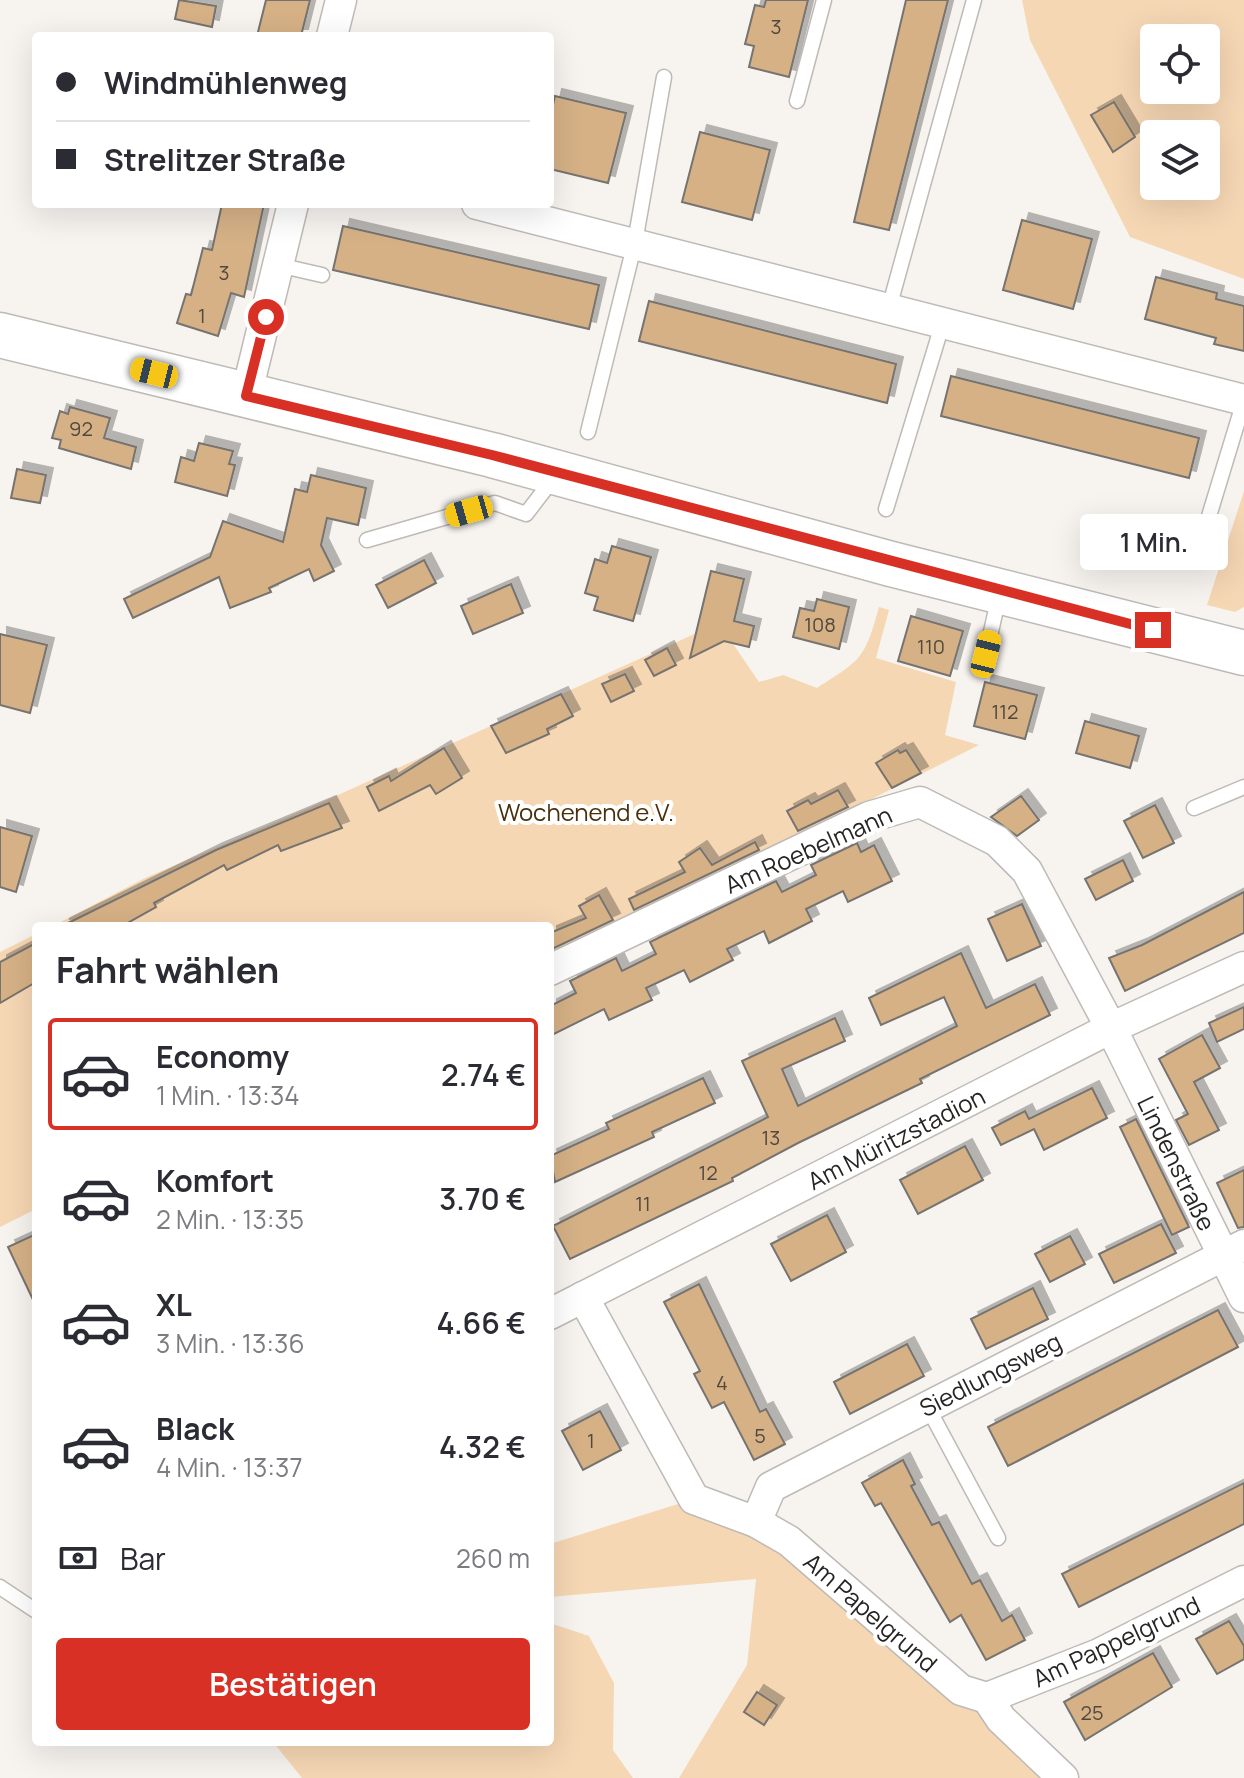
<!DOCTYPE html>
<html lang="de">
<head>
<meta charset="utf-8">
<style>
	:root { --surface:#fff; --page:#f7f7f7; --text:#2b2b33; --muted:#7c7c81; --line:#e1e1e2; --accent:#d93025 }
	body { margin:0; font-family:Manrope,sans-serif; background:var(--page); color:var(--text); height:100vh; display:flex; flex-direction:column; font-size:30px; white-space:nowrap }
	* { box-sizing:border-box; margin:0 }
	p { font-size:26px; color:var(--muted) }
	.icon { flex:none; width:44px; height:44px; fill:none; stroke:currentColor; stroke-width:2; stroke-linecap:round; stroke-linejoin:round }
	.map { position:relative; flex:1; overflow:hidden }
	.sheet { position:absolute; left:32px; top:922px; width:522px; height:824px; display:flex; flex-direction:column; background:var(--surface); border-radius:8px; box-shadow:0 8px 32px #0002 }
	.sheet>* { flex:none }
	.hud { position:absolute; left:32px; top:32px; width:522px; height:176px; border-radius:8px; box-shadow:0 8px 32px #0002; display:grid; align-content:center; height:176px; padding:0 24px; background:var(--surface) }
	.tools { position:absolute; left:1140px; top:24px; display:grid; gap:16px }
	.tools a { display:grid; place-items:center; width:80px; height:80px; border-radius:8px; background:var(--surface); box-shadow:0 8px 32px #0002; font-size:40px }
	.end { position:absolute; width:36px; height:36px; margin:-18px; border:10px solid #d93025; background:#fff; box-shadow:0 0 0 4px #fff }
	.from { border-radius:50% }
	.bubble { position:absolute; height:56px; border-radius:8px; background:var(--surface); box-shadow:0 8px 32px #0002; font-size:26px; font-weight:600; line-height:56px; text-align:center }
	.car { position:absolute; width:24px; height:48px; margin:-24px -12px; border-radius:10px; box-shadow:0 0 6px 2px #0007; background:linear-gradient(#f5c518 24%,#345 0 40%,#f5c518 0 76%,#345 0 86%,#f5c518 0) }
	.hud b { display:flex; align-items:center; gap:28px; height:76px; font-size:30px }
	.hud b+b { border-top:2px solid var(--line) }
	.hud i { width:20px; height:20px; background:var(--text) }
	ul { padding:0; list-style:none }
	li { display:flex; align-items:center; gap:24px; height:112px; margin:0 16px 12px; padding:0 8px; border:4px solid transparent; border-radius:8px }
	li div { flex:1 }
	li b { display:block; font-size:30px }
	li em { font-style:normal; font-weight:600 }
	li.selected { border-color:var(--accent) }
	li>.icon { width:72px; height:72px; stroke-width:1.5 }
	h2 { padding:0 24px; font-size:36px; line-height:96px }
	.pay { display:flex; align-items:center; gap:20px; height:88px; padding:0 24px; font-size:30px }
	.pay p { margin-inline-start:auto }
	.primary-button { display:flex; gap:16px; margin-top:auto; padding:16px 24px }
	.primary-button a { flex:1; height:92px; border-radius:8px; background:var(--accent); color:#fff; font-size:32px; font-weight:600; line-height:92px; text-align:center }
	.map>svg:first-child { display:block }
	.green { fill:#f6d7b4; fill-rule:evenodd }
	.building { fill:#d6b186; stroke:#76736f; stroke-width:2; filter:url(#shadow) }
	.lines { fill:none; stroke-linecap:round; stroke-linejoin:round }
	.service-casing { stroke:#bebab6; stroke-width:17 }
	.minor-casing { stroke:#bebab6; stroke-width:33 }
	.primary-casing { stroke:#bebab6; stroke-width:47 }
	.service { stroke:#fff; stroke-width:14 }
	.minor { stroke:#fff; stroke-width:30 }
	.primary { stroke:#fff; stroke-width:44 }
	.route { stroke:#d93025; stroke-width:10 }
	.labels { text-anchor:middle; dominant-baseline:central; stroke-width:8; stroke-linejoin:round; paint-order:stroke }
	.number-label { font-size:20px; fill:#52483c }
	.park-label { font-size:24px; fill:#49300d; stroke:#fff }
	.street-label { font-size:24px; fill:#262523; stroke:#fff }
</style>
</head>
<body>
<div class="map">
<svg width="1244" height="1778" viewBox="0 0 1244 1778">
	<defs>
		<filter id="shadow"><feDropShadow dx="7" dy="-7" stdDeviation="0" flood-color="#0004"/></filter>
	</defs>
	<rect width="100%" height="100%" fill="#f7f4f0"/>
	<!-- green -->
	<g class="green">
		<path d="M1022,0H1244V279L1130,237L1030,40ZM1154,38H1206V90H1154ZM1154,134H1206V186H1154Z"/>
		<path d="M1244,491V607L1235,612L1207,605Z"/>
		<path d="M879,607L889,610L876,658L956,682L945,735L979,745L550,961V926H53L145,878L307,809L712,626L725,632L759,682L783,675L817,688C862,659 864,660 879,607Z"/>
		<path d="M36,934V1209L0,1227V952Z"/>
		<path d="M694,1499L756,1522L961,1690L1046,1778H679L747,1665L756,1579L550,1597V1544Z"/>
		<path d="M550,1623L589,1636L614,1683L613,1750L633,1778H302L273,1742H550Z"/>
	</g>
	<!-- building -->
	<g class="building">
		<path d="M179,0L216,6L212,27L175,19Z"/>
		<path d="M266,0H310L301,36H257Z"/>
		<path d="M766,0H808L789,77L749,67L754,46L745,44L755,5L764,7Z"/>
		<path d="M906,0H948L889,230L854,222Z"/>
		<path d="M555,96L626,113L608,183L550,169V118Z"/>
		<path d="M1114,102L1135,137L1113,152L1091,115Z"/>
		<path d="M700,132L770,150L752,220L682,202Z"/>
		<path d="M222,204H264L244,297L231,293L218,336L177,323L186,294L191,295L203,248L212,250Z"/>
		<path d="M1022,220L1092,239L1073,309L1003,290Z"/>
		<path d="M343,226L599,285L589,329L333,270Z"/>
		<path d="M1156,277L1217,293L1216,299L1244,306V351L1214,344L1216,338L1145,319Z"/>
		<path d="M649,301L896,364L887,403L639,341Z"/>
		<path d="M951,376L1199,438L1189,478L941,416Z"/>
		<path d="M70,407L110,418L104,438L136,447L131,469L59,448L61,440L52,438L60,411L68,414Z"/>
		<path d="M199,443L233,451L229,464L235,465L227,496L175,482L181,457L194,461Z"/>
		<path d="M17,469L46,475L40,503L11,498Z"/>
		<path d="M311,475L366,488L358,525L327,518L321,545L334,571L314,581L309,569L269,588L271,592L230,608L219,577L133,618L124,599L210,557L223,521L283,542L295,489L307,492Z"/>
		<path d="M612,546L651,557L633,621L594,610L598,597L585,593L595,559L607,563Z"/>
		<path d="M424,560L436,583L388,608L376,585Z"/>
		<path d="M711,571L744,579L734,621L754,626L749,647L724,641L690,658Z"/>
		<path d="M511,584L523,613L473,634L461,606Z"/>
		<path d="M817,599L849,607L839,649L793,637L800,608L814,611Z"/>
		<path d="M911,616L963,631L950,676L898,661Z"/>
		<path d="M0,634L47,645L30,713L0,705Z"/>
		<path d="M667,648L676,665L654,676L645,660Z"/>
		<path d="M625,674L634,691L611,702L602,684Z"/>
		<path d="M985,682L1037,695L1025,739L974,726Z"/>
		<path d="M561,694L573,716L547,729L549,734L506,753L491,726Z"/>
		<path d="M1085,721L1139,736L1130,768L1076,753Z"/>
		<path d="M444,748L462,778L436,794L430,785L379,811L367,787L389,776L391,781Z"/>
		<path d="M898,750L900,753L906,750L921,773L892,788L876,763Z"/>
		<path d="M838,790L848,807L798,831L787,811L808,800L811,804Z"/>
		<path d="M1021,796L1039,820L1017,836L991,817Z"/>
		<path d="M329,803L342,828L281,851L278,845L227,870L224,865L154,903L156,907L122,926H62L216,850Z"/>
		<path d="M1155,805L1174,843L1143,858L1124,821Z"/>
		<path d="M0,827L32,836L16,892L0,887Z"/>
		<path d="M755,842L759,850L634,910L629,899L685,872L679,862L700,848L712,865Z"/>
		<path d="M857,843L861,852L874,845L892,881L848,902L843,891L806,909L812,921L769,943L764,931L727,949L733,960L690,982L684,970L646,988L652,1000L609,1020L604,1009L550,1036V1006L576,993L570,981L616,958L622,971L656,954L650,942L776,881L782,892L816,875L811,865Z"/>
		<path d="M1123,860L1133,881L1096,900L1085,879Z"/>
		<path d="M1244,892V933L1125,991L1109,958L1142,945Z"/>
		<path d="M599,895L613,920L550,950V933L586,918L579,906Z"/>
		<path d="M1022,904L1041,946L1007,961L988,919Z"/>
		<path d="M36,943V982L0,1003V962Z"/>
		<path d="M961,953L986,1008L1035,984L1050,1015L920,1079L922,1083L798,1143L732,1178L733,1181L570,1259L553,1226L768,1117L742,1061L835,1018L845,1041L782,1069L798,1106L957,1026L944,997L881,1025L869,998Z"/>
		<path d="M1244,1007V1029L1217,1042L1209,1023Z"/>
		<path d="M1202,1035L1220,1068L1194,1082L1219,1130L1189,1145L1176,1120L1188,1114L1159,1059Z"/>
		<path d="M703,1078L715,1103L652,1132L654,1137L555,1182L550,1156L609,1129L606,1123Z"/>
		<path d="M1092,1088L1107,1118L1044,1150L1034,1129L1001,1145L992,1128L1025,1111L1029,1119Z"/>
		<path d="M1136,1119L1189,1227L1172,1235L1120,1127Z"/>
		<path d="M965,1146L983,1180L918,1214L900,1180Z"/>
		<path d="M1244,1170V1227L1238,1228L1217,1183Z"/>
		<path d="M827,1215L846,1252L791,1281L771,1244Z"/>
		<path d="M1161,1224L1176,1253L1114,1283L1099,1254Z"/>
		<path d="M36,1234V1306L8,1247Z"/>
		<path d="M1070,1236L1085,1264L1050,1282L1035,1254Z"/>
		<path d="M699,1284L760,1412L766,1409L785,1444L754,1460L724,1402L712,1408L694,1374L700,1371L664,1302Z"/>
		<path d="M1033,1288L1048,1319L986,1349L971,1319Z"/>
		<path d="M1218,1310L1238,1347L1008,1466L988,1427Z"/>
		<path d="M907,1344L924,1376L850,1414L834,1382Z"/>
		<path d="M600,1411L621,1450L583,1470L562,1431Z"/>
		<path d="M903,1460L915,1484L911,1486L932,1525L939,1522L972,1584L980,1580L1002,1621L1012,1615L1025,1640L986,1660L961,1615L950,1622L881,1503L875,1506L862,1483Z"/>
		<path d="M1244,1483V1524L1079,1607L1062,1574Z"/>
		<path d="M1229,1621L1244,1646V1659L1217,1674L1196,1639Z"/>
		<path d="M1153,1653L1172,1687L1085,1740L1064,1702Z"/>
		<path d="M757,1692L777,1705L764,1725L744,1712Z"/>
	</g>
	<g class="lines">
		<!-- service casing -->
		<g class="service-casing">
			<g id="service">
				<path d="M797,101L824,0"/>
				<path d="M278,265L322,275"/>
				<path d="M889,308L974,0"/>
				<path d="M588,432L635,242L664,77"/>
				<path d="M886,509L943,322"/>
				<path d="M367,540L495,503L526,514L546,488L558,482"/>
				<path d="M1196,559L1244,401"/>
				<path d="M986,654L999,596"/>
				<path d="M1194,808L1244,787"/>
				<path d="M927,1406L998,1538"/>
				<path d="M0,1587L36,1611"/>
			</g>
		</g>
		<!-- minor casing -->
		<g class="minor-casing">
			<g id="minor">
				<path d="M332,36L341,0"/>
				<path d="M477,204L1244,400"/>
				<path d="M246,396L293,204"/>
				<path d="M550,970L869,817L920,802L997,841L1027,871L1111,1028L1244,1297"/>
				<path d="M583,1297L694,1499L756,1522L789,1541L961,1690L987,1698"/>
				<path d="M550,1314L1111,1028L1244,967"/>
				<path d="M756,1522L771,1487L1244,1245"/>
				<path d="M987,1698L1099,1654L1244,1581"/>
				<path d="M987,1698L1001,1719L1063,1778"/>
			</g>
		</g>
		<!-- primary casing -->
		<g class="primary-casing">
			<path id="primary" d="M0,335L492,455L891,564L1244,653"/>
		</g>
		<!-- service -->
		<use href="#service" class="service"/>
		<!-- minor -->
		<use href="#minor" class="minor"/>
		<!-- primary -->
		<use href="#primary" class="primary"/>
	</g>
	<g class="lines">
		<!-- route -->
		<path class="route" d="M266,317L246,396L492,455L1153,630"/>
	</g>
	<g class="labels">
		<!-- number labels -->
		<g class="number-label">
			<text x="776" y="26">3</text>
			<text x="224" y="272">3</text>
			<text x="202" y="315">1</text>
			<text x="81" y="428">92</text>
			<text x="820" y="624">108</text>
			<text x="931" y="646">110</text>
			<text x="1005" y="711">112</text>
			<text x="771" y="1137">13</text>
			<text x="708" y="1172">12</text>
			<text x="643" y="1203">11</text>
			<text x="722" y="1382">4</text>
			<text x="760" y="1435">5</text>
			<text x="591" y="1440">1</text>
			<text x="1092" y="1712">25</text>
		</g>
		<!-- park labels -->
		<g class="park-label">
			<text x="586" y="811">Wochenend e.V.</text>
		</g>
		<!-- street labels -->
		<g class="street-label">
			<text transform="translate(808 849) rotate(-24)">Am Roebelmann</text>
			<text transform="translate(896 1138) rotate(-27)">Am Müritzstadion</text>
			<text transform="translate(1177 1163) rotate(64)">Lindenstraße</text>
			<text transform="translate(990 1374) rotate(-27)">Siedlungsweg</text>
			<text transform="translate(871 1612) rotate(41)">Am Papelgrund</text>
			<text transform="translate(1116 1641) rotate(-25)">Am Pappelgrund</text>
		</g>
	</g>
</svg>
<div class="tools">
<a><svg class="icon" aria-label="locate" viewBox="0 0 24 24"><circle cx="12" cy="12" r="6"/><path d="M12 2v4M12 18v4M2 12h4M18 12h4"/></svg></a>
<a><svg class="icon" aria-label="layers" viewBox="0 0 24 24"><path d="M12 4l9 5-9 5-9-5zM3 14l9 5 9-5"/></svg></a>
</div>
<i class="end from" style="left:266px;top:317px"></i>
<i class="end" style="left:1153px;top:630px"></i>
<div class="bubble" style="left:1080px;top:514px;width:148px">1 Min.</div>
<i class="car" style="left:154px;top:373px;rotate:284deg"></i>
<i class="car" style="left:469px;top:511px;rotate:254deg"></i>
<i class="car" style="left:986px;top:654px;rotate:14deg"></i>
<div class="hud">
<b><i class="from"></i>Windmühlenweg</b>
<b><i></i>Strelitzer Straße</b>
</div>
<section class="sheet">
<h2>Fahrt wählen</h2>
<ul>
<li class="selected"><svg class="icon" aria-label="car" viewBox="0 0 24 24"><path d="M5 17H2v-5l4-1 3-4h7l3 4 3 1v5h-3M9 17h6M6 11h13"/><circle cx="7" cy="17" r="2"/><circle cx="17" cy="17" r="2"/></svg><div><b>Economy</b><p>1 Min. · 13:34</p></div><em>2.74 €</em></li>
<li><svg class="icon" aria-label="car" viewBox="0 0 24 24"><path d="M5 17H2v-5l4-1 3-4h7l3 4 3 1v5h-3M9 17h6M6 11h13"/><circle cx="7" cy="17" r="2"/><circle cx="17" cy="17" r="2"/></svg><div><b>Komfort</b><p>2 Min. · 13:35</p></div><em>3.70 €</em></li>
<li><svg class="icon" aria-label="car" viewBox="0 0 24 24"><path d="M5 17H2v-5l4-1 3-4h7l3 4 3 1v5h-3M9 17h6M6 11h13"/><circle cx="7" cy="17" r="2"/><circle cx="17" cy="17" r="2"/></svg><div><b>XL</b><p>3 Min. · 13:36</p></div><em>4.66 €</em></li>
<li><svg class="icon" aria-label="car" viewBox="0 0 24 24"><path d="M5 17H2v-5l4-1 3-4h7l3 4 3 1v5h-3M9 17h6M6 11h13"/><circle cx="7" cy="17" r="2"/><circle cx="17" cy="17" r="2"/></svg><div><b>Black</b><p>4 Min. · 13:37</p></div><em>4.32 €</em></li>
</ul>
<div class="pay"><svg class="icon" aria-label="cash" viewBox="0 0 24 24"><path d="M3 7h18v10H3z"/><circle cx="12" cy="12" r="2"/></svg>Bar<p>260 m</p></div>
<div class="primary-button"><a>Bestätigen</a></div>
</section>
</div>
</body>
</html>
